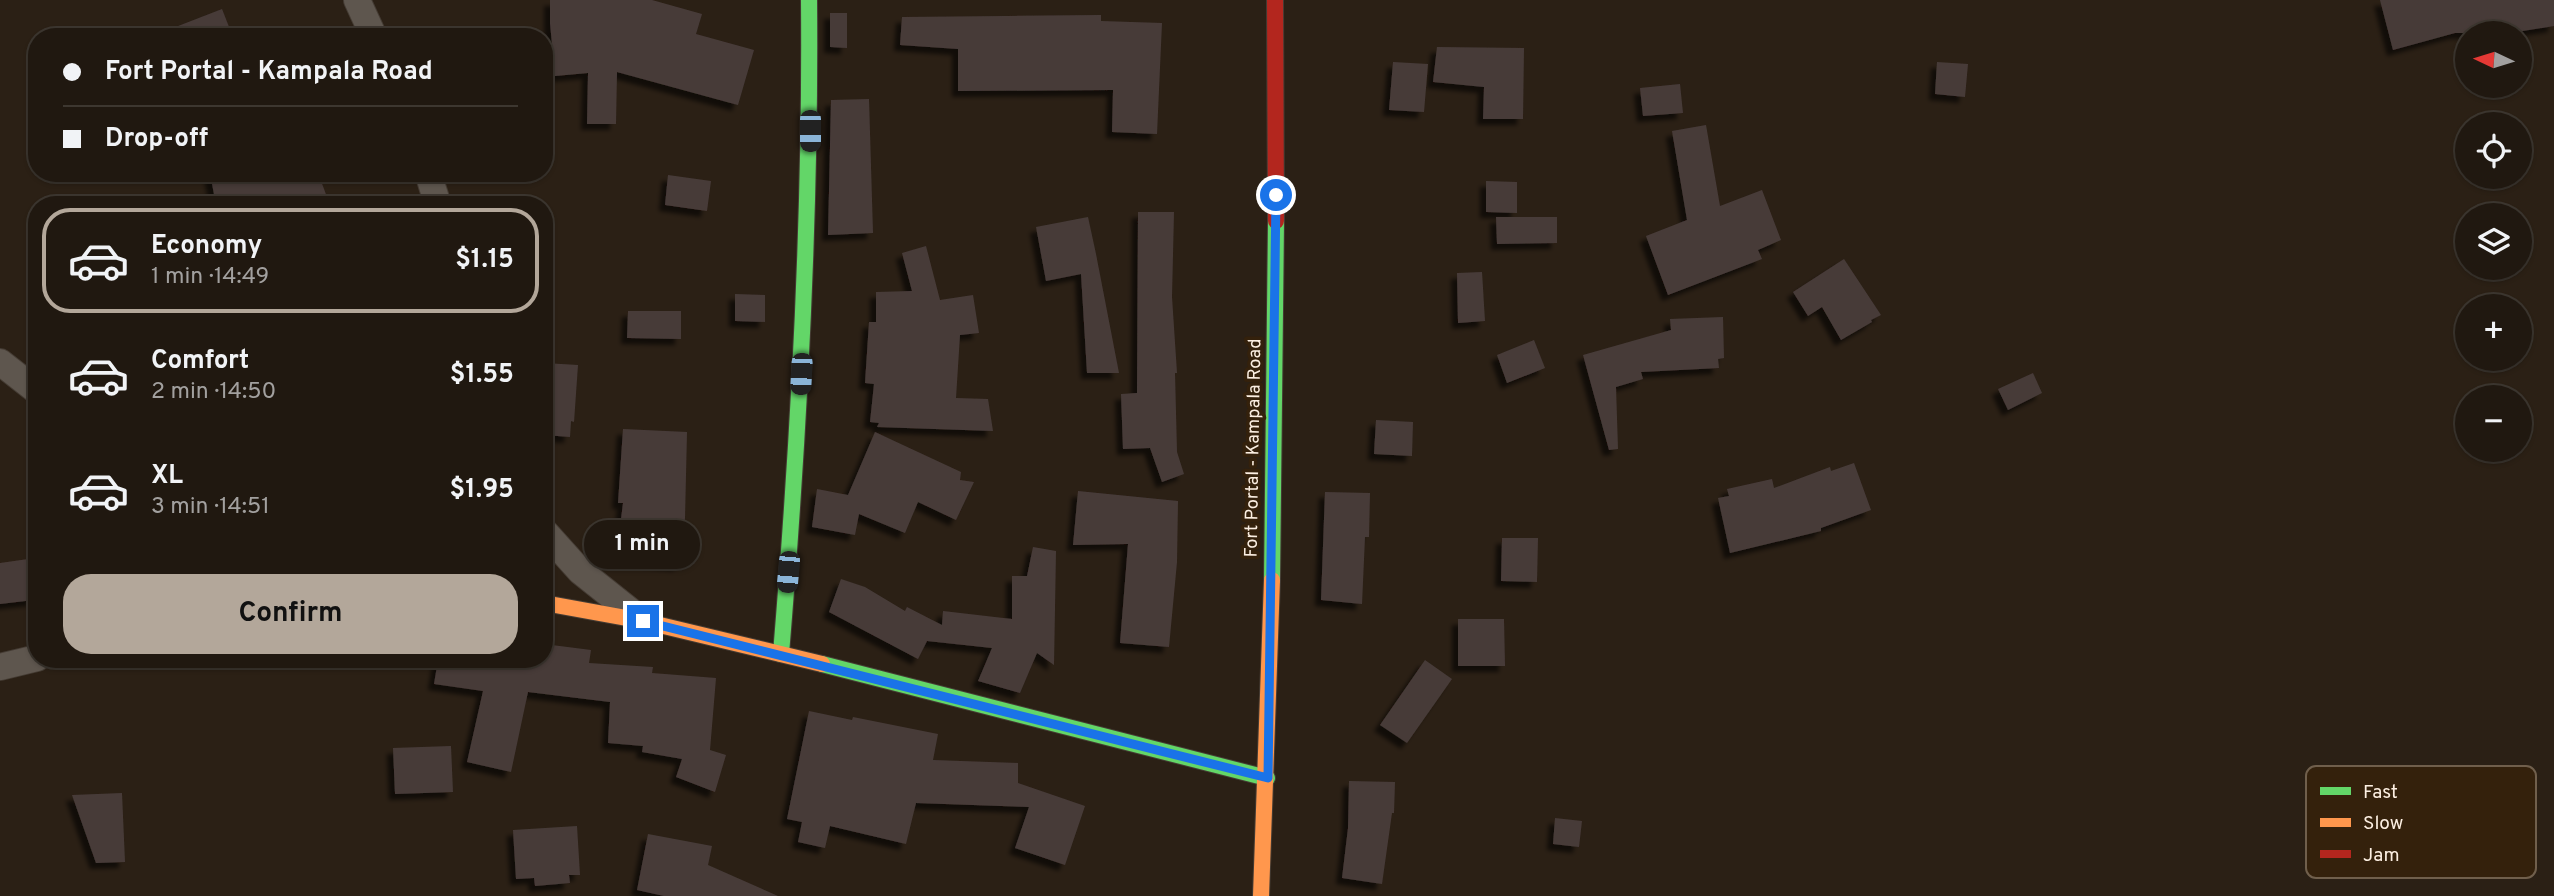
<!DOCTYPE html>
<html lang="en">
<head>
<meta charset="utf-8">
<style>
	:root { --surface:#201810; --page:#2d251e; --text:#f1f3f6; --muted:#a2a09f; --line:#3d3730; --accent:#b3a79a }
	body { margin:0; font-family:Overpass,sans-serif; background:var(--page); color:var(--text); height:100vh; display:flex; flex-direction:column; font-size:26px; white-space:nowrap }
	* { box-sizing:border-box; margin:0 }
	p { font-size:23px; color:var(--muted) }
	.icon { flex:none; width:38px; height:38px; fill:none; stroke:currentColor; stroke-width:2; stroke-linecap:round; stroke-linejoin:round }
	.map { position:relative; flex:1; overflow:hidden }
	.drawer { position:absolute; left:28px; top:196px; width:525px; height:472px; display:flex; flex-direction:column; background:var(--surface); border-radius:28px; box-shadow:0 2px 5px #0004,0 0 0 2px var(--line) }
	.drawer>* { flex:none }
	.top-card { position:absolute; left:28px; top:28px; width:525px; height:154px; border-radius:28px; box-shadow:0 2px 5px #0004,0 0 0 2px var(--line); display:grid; align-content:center; height:154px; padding:0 35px; background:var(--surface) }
	.needle { width:46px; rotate:274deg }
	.controls { position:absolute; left:2455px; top:21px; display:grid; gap:14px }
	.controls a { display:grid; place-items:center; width:77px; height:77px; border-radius:50%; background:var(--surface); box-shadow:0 2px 5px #0004,0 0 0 2px var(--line); font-size:35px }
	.end { position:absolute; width:32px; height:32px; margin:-16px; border:9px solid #1a73e8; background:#fff; box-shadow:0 0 0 4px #fff }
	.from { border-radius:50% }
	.bubble { position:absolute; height:49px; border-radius:24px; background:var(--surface); box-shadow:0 2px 5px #0004,0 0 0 2px var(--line); font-size:23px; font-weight:700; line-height:49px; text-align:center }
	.car { position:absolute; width:21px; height:42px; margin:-21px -10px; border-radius:9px; box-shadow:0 0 5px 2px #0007; background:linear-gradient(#222 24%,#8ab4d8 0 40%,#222 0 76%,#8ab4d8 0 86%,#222 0) }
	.top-card b { display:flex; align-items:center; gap:24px; height:66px; font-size:26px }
	.top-card b+b { border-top:2px solid var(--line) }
	.top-card i { width:18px; height:18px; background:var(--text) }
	ul { padding:12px 0 0; list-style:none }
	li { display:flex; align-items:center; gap:21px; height:105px; margin:0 14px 10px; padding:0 21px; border:4px solid transparent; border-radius:28px }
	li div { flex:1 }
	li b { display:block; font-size:26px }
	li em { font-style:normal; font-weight:700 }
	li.current { border-color:var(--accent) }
	li>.icon { width:63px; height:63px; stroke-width:1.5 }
	.action { display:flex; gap:14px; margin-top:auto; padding:14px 35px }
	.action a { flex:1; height:80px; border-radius:28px; background:var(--accent); color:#111; font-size:28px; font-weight:700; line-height:80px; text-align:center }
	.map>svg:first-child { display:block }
	.building { fill:#473b39; filter:url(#shadow) }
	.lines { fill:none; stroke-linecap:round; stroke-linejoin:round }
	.street-casing { stroke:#453c34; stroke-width:28 }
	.fast-casing { stroke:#453c34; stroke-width:18 }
	.slow-casing { stroke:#453c34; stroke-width:18 }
	.jam-casing { stroke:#453c34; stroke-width:18 }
	.street { stroke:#5e564e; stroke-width:26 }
	.fast { stroke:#63d668; stroke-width:16 }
	.slow { stroke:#ff974d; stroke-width:16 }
	.jam { stroke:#b3261e; stroke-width:16 }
	.route { stroke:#1a73e8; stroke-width:9 }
	.labels { text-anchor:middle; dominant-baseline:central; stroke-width:7; stroke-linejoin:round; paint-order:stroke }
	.street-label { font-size:18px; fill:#fcefe2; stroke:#34210c }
	.key { fill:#34210c; stroke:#705f4c; stroke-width:2 }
	.key-label { font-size:19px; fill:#fcefe2 }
</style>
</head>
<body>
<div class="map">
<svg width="2554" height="896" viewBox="0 0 2554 896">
	<defs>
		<filter id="shadow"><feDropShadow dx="-6" dy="6" stdDeviation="2" flood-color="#0009"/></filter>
	</defs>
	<rect width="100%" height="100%" fill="#2b2015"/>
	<!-- building -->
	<g class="building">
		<path d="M550,0H652L702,14L696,34L754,50L738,105L617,72L616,124H587L588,73L555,76L550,23Z"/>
		<path d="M2380,0H2554V26L2510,33H2455L2393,50Z"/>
		<path d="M222,9L233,37H155V35Z"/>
		<path d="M830,13H847V48L830,47Z"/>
		<path d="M1101,15V21L1162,23L1157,134L1112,132L1113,90L958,91V49L900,45L902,17Z"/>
		<path d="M1437,47L1524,48L1523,119H1483L1484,87L1433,82Z"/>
		<path d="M1393,62L1428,64L1424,112L1389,110Z"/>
		<path d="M1937,62L1968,64L1965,97L1935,94Z"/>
		<path d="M1680,84L1683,113L1643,116L1640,88Z"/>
		<path d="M869,99L873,233L828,235L831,100Z"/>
		<path d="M1706,125L1720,206L1762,190L1781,240L1758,250L1762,259L1668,295L1646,236L1687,220L1672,131Z"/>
		<path d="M210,173H318L330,205H216Z"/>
		<path d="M668,175L711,181L707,211L665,205Z"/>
		<path d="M1486,181L1517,182V213L1486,212Z"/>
		<path d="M1138,212H1174L1172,297L1177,373H1175L1177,452L1184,474L1162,482L1150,448L1123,449L1121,394L1137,393Z"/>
		<path d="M1088,217L1096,254L1119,373H1087L1081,274L1046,281L1036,227Z"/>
		<path d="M1496,217H1557V243L1497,244Z"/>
		<path d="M926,246L940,300L973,295L979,333L960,335L956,398L988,399L993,431L877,427L879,423L870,422L874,384L865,383L869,322H876V292L912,291L902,253Z"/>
		<path d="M1844,259L1881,315L1871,320L1872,322L1841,340L1822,307L1808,316L1793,292Z"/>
		<path d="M1482,272L1485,321L1458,323L1457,273Z"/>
		<path d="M735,294L765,295V322L735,321Z"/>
		<path d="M628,311H681V339L627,338Z"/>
		<path d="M1723,317L1724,358L1718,359L1719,368L1641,372L1643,379L1616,387L1618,449L1609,450L1583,355L1671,330L1670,319Z"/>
		<path d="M1534,340L1545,368L1507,383L1497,355Z"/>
		<path d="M544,363L578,365L574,422L571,421L570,437L544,435Z"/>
		<path d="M2033,373L2042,393L2008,410L1998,389Z"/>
		<path d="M1376,420L1413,422L1412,456L1374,454Z"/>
		<path d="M623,429L687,432L685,518L679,565L631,559L632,554L621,553L624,527H620L623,503H618Z"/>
		<path d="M875,432L961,472L960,480L974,482L956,520L918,502L905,533L859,514L855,535L812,527L817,489L848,495Z"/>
		<path d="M1854,463L1871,510L1821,528V531L1730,553L1718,498L1729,496L1727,489L1772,479L1774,488L1830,467L1831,471Z"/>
		<path d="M1078,491L1178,501L1177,562L1169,647L1120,643L1128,544L1073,545Z"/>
		<path d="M1325,492L1370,493L1369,537H1365L1362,604L1321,600Z"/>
		<path d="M1502,538H1538L1537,582L1501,581Z"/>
		<path d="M1033,547L1056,551L1054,665L1037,653L1020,693L978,681L992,648L927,641L918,659L829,612L841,579L865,587L905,611L907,607L942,625L943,611L1012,619V576H1027Z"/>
		<path d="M28,559L34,600L0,604V563Z"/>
		<path d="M1458,619H1504L1505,666H1458Z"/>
		<path d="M544,644L591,650L589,663L653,667L652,673L716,678L710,750L726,755L715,792L676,777L682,759L642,752L643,746L608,743L610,702L528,692L511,772L467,762L483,691L434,684L438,660H544Z"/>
		<path d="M1425,660L1452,679L1407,743L1380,725Z"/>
		<path d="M809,711L852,720L853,717L938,734L933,760L1018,763V783L1085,806L1065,865L1015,848L1029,807L916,803L906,844L830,826L825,848L798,842L802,822L787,819Z"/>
		<path d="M451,746L453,792L395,794L393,748Z"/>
		<path d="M1349,781L1395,782L1394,813H1392L1382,884L1342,878L1348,828Z"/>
		<path d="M122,793L125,862L96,863L72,795Z"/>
		<path d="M1555,818L1582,821L1579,847L1553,844Z"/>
		<path d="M577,826L580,875H569L570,883L535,886L534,878L516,879L513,830Z"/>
		<path d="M648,834L712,846L708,865L778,896H664L637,890Z"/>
	</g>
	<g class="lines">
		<!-- street casing -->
		<g class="street-casing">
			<g id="street">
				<path d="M357,0L374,37"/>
				<path d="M428,173L438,205"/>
				<path d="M0,362L37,391"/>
				<path d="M544,531L580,571L639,618"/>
				<path d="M0,667L37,658"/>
			</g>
		</g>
		<!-- fast casing -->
		<g class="fast-casing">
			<g id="fast">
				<path d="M1272,580L1276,221"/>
				<path d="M781,654C799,436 811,219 809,0"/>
				<path d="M822,664L1267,778"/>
			</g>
		</g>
		<!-- slow casing -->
		<g class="slow-casing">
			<g id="slow">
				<path d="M544,603L643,621L822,664"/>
				<path d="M1261,896L1272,580"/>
			</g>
		</g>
		<!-- jam casing -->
		<g class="jam-casing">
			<path id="jam" d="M1275,0L1276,221"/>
		</g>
		<!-- street -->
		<use href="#street" class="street"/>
		<!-- fast -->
		<use href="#fast" class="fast"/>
		<!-- slow -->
		<use href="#slow" class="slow"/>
		<!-- jam -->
		<use href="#jam" class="jam"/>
	</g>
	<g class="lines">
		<!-- route -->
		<path class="route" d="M643,621L1268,778L1276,195"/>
	</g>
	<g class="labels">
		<!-- street labels -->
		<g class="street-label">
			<text transform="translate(1254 448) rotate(-89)">Fort Portal - Kampala Road</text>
		</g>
	</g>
	<!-- legend -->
	<rect x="2306" y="766" width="230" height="112" rx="10" class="key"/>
	<rect x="2320" y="787" width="31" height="8" fill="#63d668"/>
	<rect x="2320" y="818" width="31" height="9" fill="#ff974d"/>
	<rect x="2320" y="850" width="31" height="8" fill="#b3261e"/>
	<g class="key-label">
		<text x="2363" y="798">Fast</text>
		<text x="2363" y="829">Slow</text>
		<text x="2363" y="861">Jam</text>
	</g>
</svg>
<div class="controls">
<a><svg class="needle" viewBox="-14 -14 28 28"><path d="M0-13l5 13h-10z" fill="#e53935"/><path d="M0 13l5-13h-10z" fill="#a2a09f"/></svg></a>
<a><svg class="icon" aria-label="locate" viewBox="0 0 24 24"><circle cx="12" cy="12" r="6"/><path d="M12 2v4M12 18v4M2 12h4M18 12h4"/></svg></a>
<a><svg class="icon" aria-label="layers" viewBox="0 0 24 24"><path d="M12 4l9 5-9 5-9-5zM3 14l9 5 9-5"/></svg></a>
<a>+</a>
<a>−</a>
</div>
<i class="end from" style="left:1276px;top:195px"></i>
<i class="end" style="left:643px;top:621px"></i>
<div class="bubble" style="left:584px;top:520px;width:116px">1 min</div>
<i class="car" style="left:810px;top:131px;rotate:180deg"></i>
<i class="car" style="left:801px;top:374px;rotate:183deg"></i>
<i class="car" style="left:788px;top:572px;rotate:185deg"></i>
<div class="top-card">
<b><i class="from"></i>Fort Portal - Kampala Road</b>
<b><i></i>Drop-off</b>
</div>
<section class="drawer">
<ul>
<li class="current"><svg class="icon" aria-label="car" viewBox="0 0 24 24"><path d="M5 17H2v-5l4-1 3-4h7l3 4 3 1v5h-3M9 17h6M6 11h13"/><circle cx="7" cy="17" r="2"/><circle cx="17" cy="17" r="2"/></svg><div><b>Economy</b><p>1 min · 14:49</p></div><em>$1.15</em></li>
<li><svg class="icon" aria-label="car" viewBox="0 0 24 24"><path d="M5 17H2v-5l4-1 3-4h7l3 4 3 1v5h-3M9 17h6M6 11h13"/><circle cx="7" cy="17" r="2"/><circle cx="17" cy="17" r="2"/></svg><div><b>Comfort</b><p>2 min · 14:50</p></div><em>$1.55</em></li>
<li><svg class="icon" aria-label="car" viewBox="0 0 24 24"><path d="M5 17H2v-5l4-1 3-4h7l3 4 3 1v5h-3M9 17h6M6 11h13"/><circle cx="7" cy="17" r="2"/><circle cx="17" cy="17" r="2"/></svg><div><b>XL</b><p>3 min · 14:51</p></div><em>$1.95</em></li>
</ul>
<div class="action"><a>Confirm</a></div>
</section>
</div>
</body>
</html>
